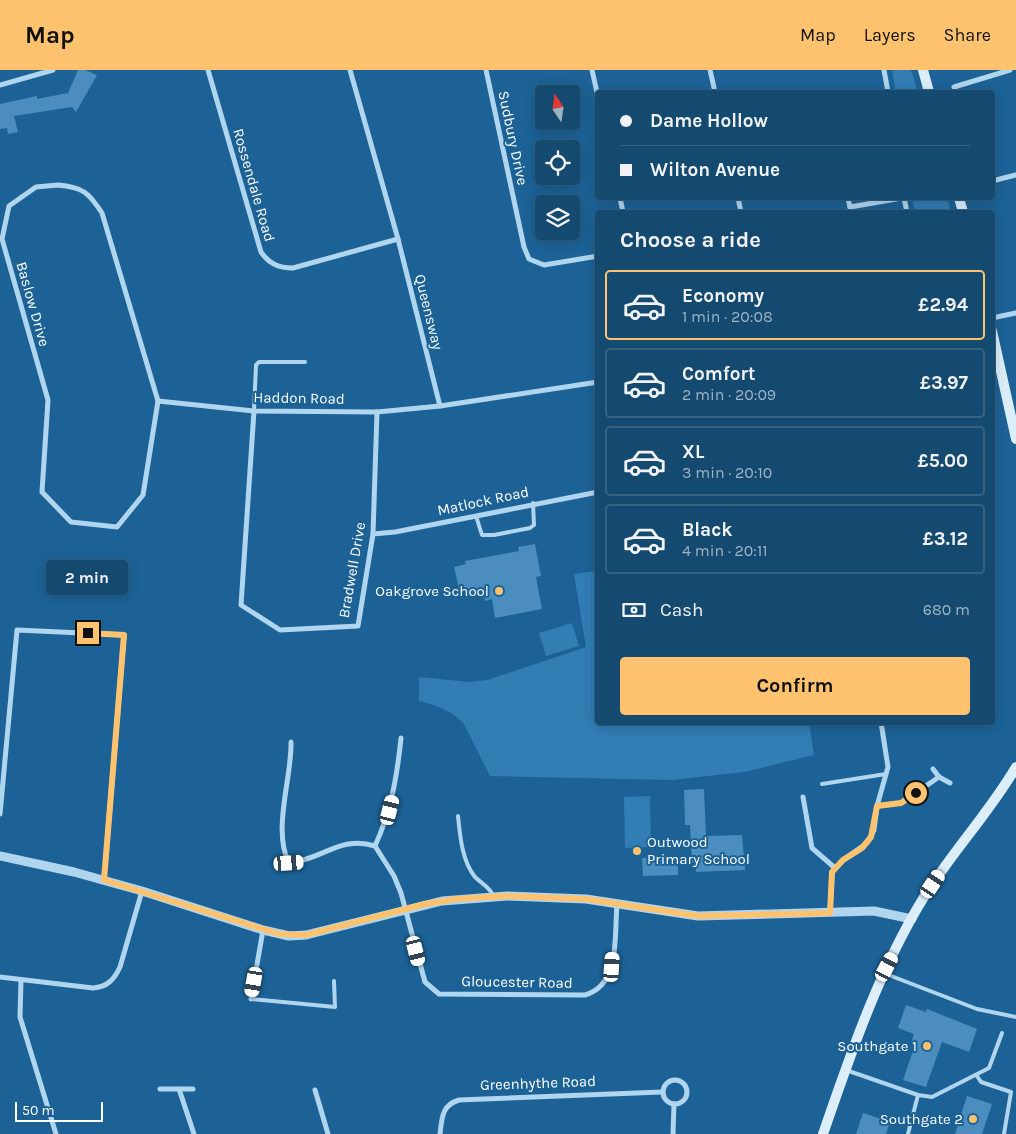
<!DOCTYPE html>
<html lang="en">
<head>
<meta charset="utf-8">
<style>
	:root { --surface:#154a70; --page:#1e5175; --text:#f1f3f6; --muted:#9db3c3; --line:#346283; --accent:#ffc26e }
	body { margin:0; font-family:Karla,sans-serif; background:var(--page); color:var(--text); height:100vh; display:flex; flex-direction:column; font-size:19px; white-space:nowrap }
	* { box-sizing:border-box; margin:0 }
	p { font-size:16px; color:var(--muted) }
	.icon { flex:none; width:28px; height:28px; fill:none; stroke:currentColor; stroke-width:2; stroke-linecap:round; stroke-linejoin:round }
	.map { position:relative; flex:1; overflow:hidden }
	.drawer { position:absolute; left:595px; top:140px; width:400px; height:515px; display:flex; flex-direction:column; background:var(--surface); border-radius:5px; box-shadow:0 2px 12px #0003,0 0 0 1px var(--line) }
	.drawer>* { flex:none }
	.banner { position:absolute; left:595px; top:20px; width:400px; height:110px; border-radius:5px; box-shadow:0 2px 12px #0003,0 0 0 1px var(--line); display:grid; align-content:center; height:110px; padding:0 25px; background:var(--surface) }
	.needle { width:32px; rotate:347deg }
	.tools { position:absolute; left:535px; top:15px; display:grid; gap:10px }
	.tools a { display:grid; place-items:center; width:45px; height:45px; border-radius:5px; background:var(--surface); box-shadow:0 2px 12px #0003,0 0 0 1px var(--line); font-size:25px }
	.scale { position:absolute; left:15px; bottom:12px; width:88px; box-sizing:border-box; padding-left:5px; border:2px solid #fff; border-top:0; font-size:14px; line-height:18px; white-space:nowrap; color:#fff; -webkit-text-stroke:4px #1c6296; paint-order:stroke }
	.end { position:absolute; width:22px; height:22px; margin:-11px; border:6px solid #ffc26e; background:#111; box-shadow:0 0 0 2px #111 }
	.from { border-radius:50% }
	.bubble { position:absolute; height:35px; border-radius:5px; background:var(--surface); box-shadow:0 2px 12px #0003,0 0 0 1px var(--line); font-size:16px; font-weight:700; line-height:35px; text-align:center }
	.car { position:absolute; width:15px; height:30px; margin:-15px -8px; border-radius:6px; box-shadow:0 0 4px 1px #0007; background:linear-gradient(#fff 24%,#345 0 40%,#fff 0 76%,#345 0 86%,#fff 0) }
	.banner b { display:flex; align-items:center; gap:18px; height:48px; font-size:19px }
	.banner b+b { border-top:1px solid var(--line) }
	.banner i { width:12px; height:12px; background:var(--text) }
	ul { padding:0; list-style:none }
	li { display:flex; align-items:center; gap:15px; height:70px; margin:0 10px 8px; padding:0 15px; border:2px solid var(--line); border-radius:5px }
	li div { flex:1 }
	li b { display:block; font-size:19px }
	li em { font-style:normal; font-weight:700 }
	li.active { border-color:var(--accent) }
	li>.icon { width:45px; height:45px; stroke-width:1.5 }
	h2 { padding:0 25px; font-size:22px; line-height:60px }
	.pay { display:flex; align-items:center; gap:12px; height:55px; padding:0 25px; font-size:19px }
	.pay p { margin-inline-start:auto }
	.primary-button { display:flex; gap:10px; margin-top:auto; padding:10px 25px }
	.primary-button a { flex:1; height:58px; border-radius:5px; background:var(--accent); color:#111; font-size:20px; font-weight:700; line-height:58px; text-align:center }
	header { display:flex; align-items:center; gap:30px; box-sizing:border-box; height:70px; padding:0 25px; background:var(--accent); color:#111 }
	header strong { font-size:24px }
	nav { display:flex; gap:28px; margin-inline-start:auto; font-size:18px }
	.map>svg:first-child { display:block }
	.green { fill:#317db4 }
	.building { fill:#4a8dbe }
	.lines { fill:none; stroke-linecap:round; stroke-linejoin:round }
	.service { stroke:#b0d5ef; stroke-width:4 }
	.minor { stroke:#b0d5ef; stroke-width:5 }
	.tertiary { stroke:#b0d5ef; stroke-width:9 }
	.secondary { stroke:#ddeefb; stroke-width:10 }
	.route { stroke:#ffc26e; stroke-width:6 }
	.poi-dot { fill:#ffc26e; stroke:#1c6296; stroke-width:2 }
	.labels { text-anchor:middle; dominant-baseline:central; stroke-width:4; stroke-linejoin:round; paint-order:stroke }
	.street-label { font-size:15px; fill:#fff; stroke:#1c6296 }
	.poi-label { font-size:15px; fill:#fff; stroke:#1c6296; text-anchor:end }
</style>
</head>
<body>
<header>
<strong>Map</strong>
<nav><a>Map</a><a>Layers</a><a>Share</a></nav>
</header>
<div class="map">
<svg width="1016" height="1064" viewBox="0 0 1016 1064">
	<rect width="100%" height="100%" fill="#1c6296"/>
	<!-- green -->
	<g class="green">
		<path d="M892,0H911L918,22H896Z"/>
		<path d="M912,128H947L951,142H915Z"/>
		<path d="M597,501L598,652L809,653L814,685L744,702L672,710L490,706L464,654C452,640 437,636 419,631V607L469,612L487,610L586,577L574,504Z"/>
		<path d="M572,553L579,576L546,586L539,563Z"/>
		<path d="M650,726L651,777L625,778L624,727Z"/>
	</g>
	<!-- building -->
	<g class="building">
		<path d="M78,0H85L97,5L76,42L72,37L14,46L18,62L8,64L7,58L0,59V34L37,26V29L68,23Z"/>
		<path d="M535,474L541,506L536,507L542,539L495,548L492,529L485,531L483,519L460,523L454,497L466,494L465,491L519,481L518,477Z"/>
		<path d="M704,719L706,766L742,765L745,800L696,802V793H692L690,755H685L684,720Z"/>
		<path d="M678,787V805L643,806L642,788Z"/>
		<path d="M906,935L926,942L927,939L977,959L969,982L942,972L926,1017L903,1010L914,978L911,973L914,964L898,958Z"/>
		<path d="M967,1026L992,1034L982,1064H955Z"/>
		<path d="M863,1043L890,1052L886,1064H856Z"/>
	</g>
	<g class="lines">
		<!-- service -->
		<g class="service">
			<path d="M254,341L256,295L259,292H305"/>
			<path d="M476,446L482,465H494L530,458L534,455L533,433"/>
			<path d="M822,714L886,704"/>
			<path d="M458,746C460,766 462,791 475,807C482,814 490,817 494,827"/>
			<path d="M886,904L977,939L1016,947"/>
			<path d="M251,929L335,937L334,911"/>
			<path d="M846,1000L918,1025L932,1027L989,998L1002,963"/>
			<path d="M977,1006L981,1012L1011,1022L1004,1064"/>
			<path d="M908,1064L918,1025"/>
		</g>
		<!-- minor -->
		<g class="minor">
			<path d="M208,0L261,182C269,194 279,198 293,198L398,169"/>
			<path d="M350,0L398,169L440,336L598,312"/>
			<path d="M486,0L524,177L529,189L544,195L598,186"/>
			<path d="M592,0L598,27"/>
			<path d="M710,0L715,22"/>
			<path d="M884,0L888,22"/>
			<path d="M0,15L53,0"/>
			<path d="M956,22L954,17L1010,0"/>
			<path d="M992,111L1016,105"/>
			<path d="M58,115C83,117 89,123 102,143L158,331L143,425L117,457L71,452L42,422L48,330L2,169L9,136L36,117Z"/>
			<path d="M620,128L623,142"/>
			<path d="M738,128L741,142"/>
			<path d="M848,128L851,142"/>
			<path d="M904,128L907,142"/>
			<path d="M850,137L902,128"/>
			<path d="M992,248L1016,243"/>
			<path d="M158,331L254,341L377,342L440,336"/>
			<path d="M254,341L241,535L280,560L358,556L373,464L377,342"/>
			<path d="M373,464L395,462L598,422"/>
			<path d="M291,672C292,708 272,760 289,793C322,790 340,765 375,776L394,806L401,823L425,912L439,924L585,925C621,915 614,866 617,835"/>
			<path d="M933,699L939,707L950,713"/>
			<path d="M803,727L812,778L835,798"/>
			<path d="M877,736L901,733L939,707"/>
			<path d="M0,744L17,560L124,565L104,810"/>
			<path d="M375,776C391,741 397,707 401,668"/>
			<path d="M830,843L832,802L843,790L867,773L874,760L877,736L888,697L881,652"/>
			<path d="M0,907L93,918C107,917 114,910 120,897L142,821"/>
			<path d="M21,910L20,947L56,1064"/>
			<path d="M251,929L263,860"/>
			<circle cx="675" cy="1022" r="12"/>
			<path d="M160,1019H193"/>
			<path d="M179,1019L194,1064"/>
			<path d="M315,1020L328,1064"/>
			<path d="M440,1064C442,1047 442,1035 459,1030L662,1022"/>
			<path d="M673,1064L674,1034"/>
		</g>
		<!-- tertiary -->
		<path class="tertiary" d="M0,786L74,802L142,821L263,860L289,866L306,865L442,831L507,826L586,829L698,846L874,841L912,849"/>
		<!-- secondary -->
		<g class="secondary">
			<path d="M923,0L929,22"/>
			<path d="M959,128L963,142"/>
			<path d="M992,261L1016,369"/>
			<path d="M823,1064C851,983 879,900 924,827C952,782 989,743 1016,697"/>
		</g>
	</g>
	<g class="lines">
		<!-- route -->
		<path class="route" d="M88,563L124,565L104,810L279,864L306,865L425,834L456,829L507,826L586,829L698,846L830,843L832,802L843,790L862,778L871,767L877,736L901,733L916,723"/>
	</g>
	<!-- markers -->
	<g class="poi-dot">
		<circle cx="499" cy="521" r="5"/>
		<circle cx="637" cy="781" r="5"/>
		<circle cx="927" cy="976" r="5"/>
		<circle cx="973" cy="1049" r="5"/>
	</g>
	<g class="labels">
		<!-- street labels -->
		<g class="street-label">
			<text transform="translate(513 68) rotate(78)">Sudbury Drive</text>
			<text transform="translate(254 115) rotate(74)">Rossendale Road</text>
			<text transform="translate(33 234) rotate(74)">Baslow Drive</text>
			<text transform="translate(429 242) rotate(76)">Queensway</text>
			<text transform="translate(299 328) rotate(1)">Haddon Road</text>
			<text transform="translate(483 431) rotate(-12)">Matlock Road</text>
			<text transform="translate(352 500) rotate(-80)">Bradwell Drive</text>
			<text transform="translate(517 912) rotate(1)">Gloucester Road</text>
			<text transform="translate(538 1013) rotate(-2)">Greenhythe Road</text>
		</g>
		<!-- poi labels -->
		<g class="poi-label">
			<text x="489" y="521">Oakgrove School</text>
			<text x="647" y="772" text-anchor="start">Outwood<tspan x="647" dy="17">Primary School</tspan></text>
			<text x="917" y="976">Southgate 1</text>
			<text x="963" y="1049">Southgate 2</text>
		</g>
	</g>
</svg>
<div class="tools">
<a><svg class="needle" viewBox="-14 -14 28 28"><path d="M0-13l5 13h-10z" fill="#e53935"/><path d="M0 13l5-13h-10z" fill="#9db3c3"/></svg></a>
<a><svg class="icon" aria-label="locate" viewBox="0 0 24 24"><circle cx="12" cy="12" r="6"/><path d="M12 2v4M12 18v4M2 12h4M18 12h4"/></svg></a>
<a><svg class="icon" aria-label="layers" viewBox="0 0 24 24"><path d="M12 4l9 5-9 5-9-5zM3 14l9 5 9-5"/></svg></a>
</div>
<div class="scale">50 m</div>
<i class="end from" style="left:916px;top:723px"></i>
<i class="end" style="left:88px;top:563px"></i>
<div class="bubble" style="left:46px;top:490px;width:82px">2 min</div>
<i class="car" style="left:390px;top:740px;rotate:14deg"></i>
<i class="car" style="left:289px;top:793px;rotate:86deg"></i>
<i class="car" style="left:933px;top:814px;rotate:34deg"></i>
<i class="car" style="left:416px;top:881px;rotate:166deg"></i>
<i class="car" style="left:612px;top:897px;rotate:4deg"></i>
<i class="car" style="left:887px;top:897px;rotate:28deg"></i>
<i class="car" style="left:254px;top:912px;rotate:190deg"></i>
<div class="banner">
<b><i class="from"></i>Dame Hollow</b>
<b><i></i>Wilton Avenue</b>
</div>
<section class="drawer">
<h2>Choose a ride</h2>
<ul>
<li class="active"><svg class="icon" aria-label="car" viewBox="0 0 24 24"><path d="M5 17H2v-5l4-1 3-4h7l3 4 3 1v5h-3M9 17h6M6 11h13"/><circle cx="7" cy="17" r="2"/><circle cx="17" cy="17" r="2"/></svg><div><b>Economy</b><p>1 min · 20:08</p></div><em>£2.94</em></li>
<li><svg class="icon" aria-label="car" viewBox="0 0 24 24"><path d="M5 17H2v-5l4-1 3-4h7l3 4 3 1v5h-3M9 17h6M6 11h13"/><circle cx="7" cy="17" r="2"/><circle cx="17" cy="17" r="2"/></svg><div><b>Comfort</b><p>2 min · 20:09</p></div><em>£3.97</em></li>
<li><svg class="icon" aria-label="car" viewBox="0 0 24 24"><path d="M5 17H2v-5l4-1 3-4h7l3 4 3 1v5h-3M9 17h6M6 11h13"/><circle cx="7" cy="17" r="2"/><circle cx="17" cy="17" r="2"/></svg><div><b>XL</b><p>3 min · 20:10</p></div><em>£5.00</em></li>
<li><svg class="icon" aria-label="car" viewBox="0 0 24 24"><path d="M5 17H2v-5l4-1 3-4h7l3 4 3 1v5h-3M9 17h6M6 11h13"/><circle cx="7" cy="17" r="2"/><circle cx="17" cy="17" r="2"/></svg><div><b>Black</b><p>4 min · 20:11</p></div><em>£3.12</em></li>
</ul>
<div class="pay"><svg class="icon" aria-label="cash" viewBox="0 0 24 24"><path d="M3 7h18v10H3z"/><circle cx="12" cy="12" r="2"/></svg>Cash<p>680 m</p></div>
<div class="primary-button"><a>Confirm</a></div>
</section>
</div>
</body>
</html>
